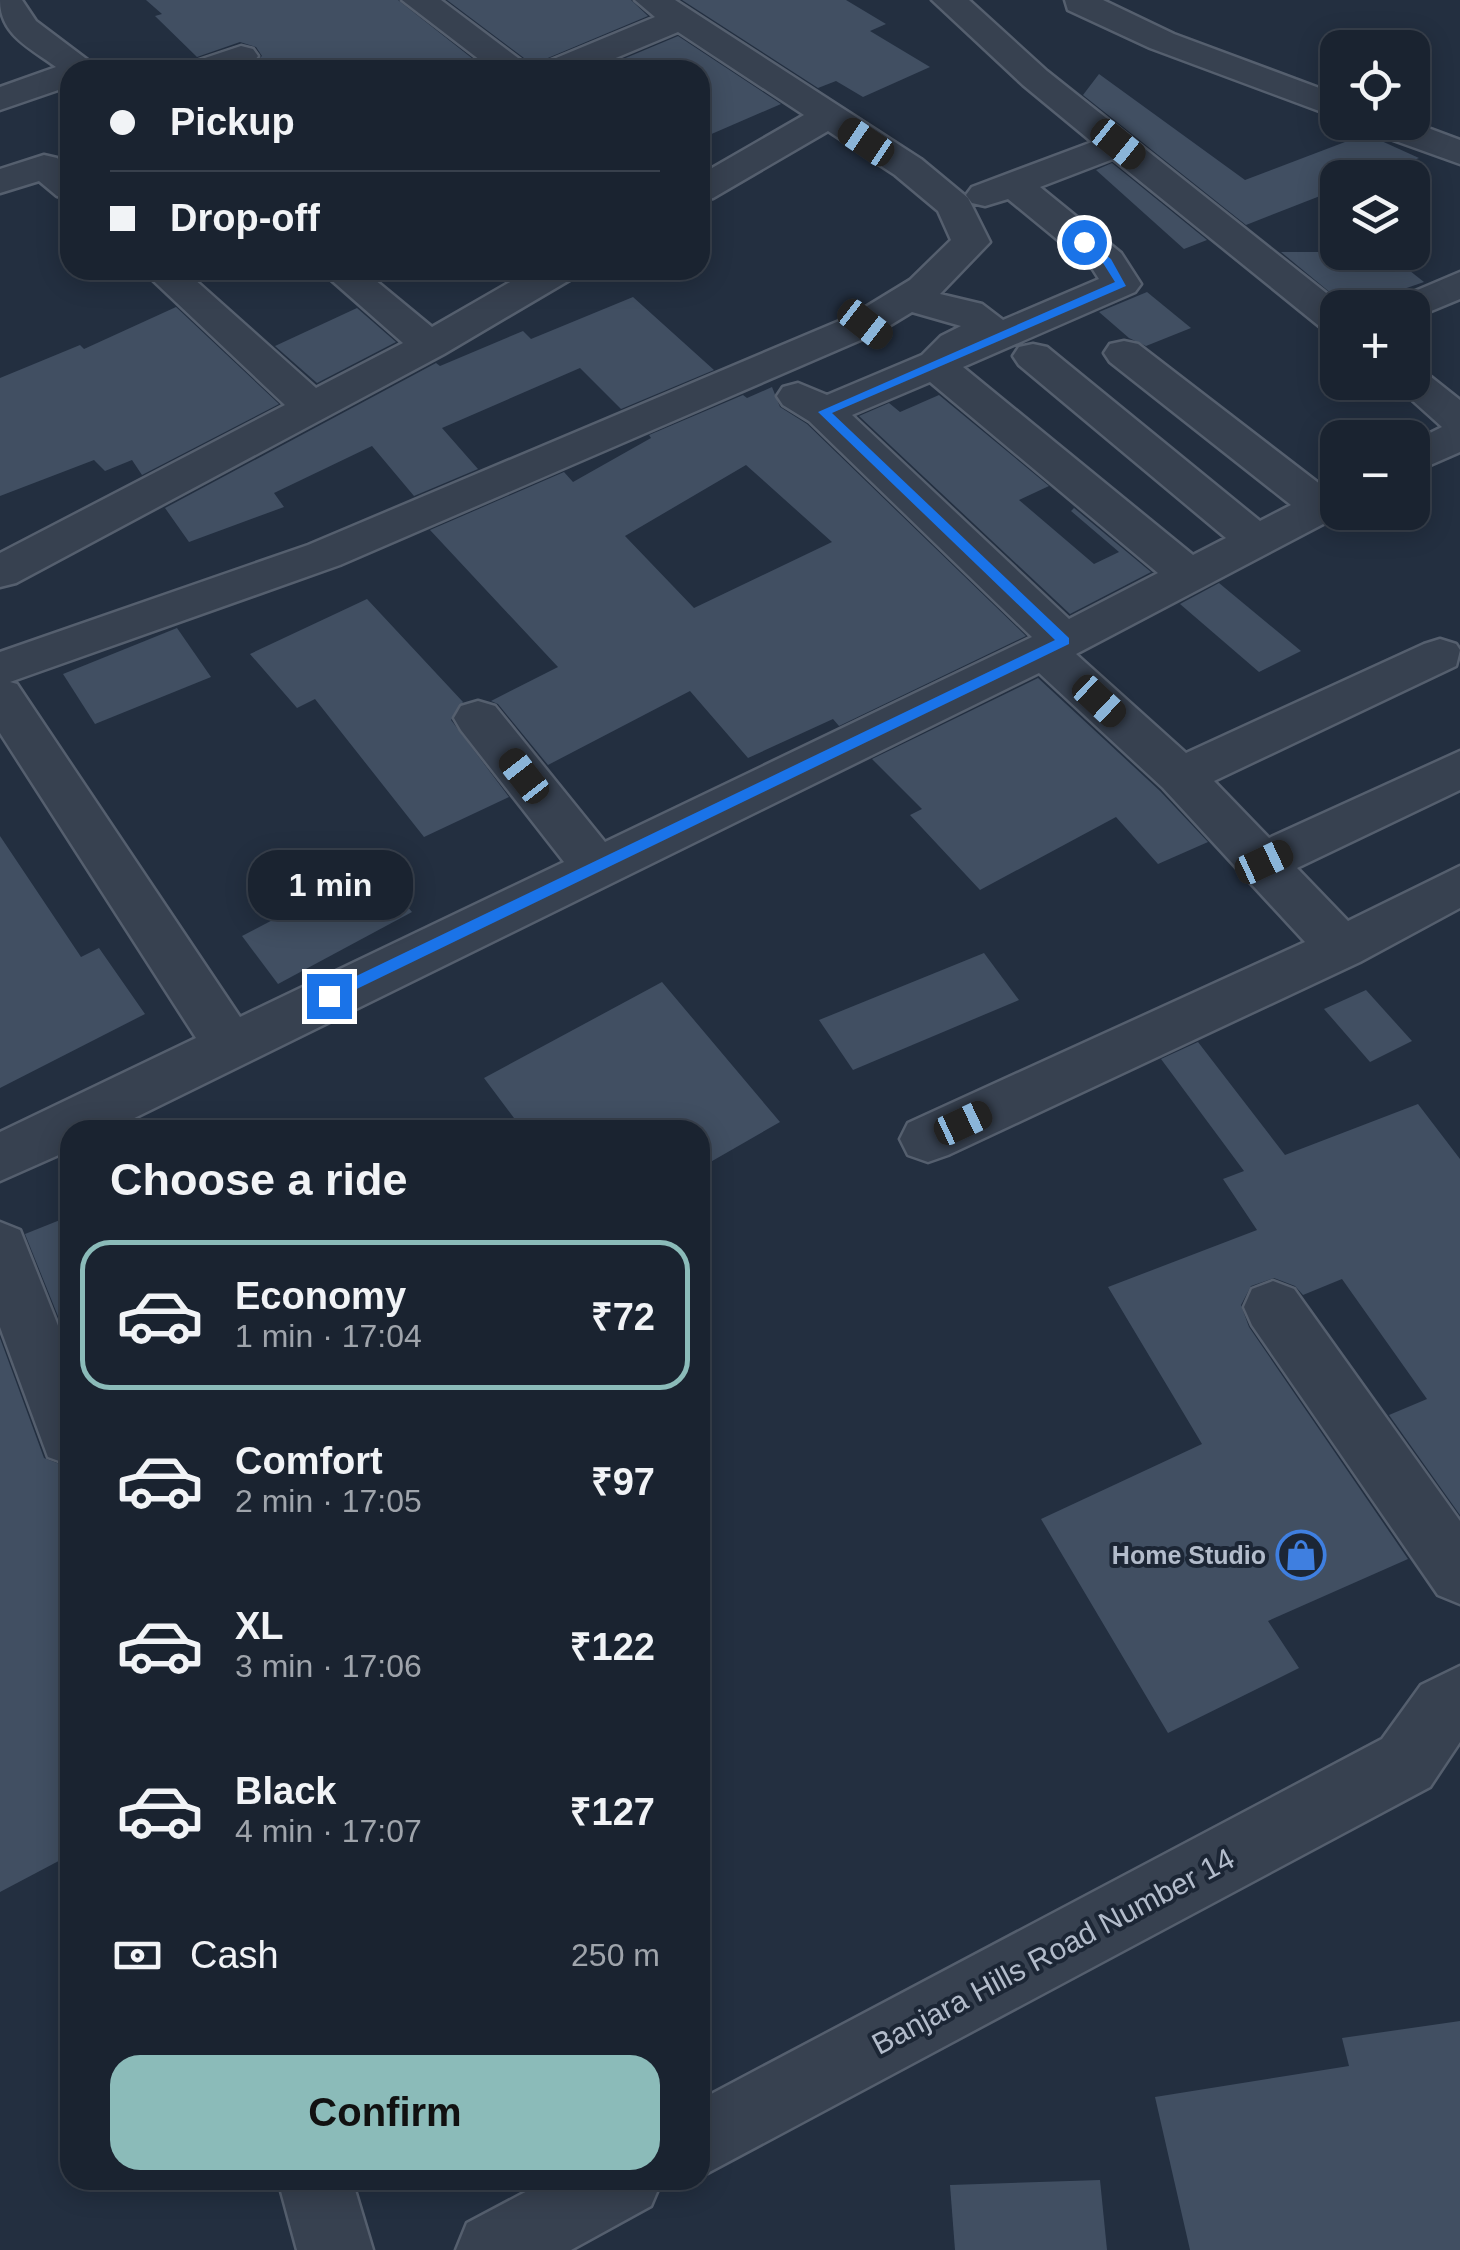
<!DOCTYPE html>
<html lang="en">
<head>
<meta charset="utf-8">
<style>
	:root { --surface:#1a2330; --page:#272f3c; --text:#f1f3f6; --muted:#9fa4ab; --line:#38404c; --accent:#8bbbb9 }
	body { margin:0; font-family:Arial,sans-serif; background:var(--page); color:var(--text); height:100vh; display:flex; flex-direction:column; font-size:38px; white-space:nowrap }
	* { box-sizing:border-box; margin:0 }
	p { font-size:32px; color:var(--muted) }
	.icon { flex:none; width:55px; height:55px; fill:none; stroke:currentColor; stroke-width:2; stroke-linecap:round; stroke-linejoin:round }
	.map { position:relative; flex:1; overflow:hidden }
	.panel { position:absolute; left:60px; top:1120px; width:650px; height:1070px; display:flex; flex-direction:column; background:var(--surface); border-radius:30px; box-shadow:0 5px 25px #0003,0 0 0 2px var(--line) }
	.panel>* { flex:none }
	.banner { position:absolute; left:60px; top:60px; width:650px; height:220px; border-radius:30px; box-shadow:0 5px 25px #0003,0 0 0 2px var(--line); display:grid; align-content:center; height:220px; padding:0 50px; background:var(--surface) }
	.buttons { position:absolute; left:1320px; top:30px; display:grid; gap:20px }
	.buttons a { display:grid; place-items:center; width:110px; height:110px; border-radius:20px; background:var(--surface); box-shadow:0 5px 25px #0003,0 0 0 2px var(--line); font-size:50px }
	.end { position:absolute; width:45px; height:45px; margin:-22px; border:12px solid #1a73e8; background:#fff; box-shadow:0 0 0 5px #fff }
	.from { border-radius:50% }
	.bubble { position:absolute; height:70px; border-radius:30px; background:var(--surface); box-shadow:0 5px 25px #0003,0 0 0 2px var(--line); font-size:32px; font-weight:700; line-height:70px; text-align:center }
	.car { position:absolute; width:30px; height:60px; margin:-30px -15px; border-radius:12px; box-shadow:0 0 8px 2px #0007; background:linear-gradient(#222 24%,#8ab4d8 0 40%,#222 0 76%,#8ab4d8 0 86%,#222 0) }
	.banner b { display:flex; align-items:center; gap:35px; height:95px; font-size:38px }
	.banner b+b { border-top:2px solid var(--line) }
	.banner i { width:25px; height:25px; background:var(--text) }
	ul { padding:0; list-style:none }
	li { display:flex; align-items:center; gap:30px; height:150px; margin:0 20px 15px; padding:0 30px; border:5px solid transparent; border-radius:30px }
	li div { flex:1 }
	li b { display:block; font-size:38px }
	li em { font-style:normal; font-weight:700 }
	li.active { border-color:var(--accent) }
	li>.icon { width:90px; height:90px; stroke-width:1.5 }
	h2 { padding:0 50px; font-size:45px; line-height:120px }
	.pay { display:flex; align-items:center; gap:25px; height:110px; padding:0 50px; font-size:38px }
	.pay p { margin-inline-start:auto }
	.button { display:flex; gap:20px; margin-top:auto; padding:20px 50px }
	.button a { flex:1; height:115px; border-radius:30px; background:var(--accent); color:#111; font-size:40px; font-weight:700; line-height:115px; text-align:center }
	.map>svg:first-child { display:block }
	.building { fill:#414f62; fill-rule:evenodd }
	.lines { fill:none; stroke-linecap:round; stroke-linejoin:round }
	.minor-casing { stroke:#555f6e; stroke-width:5 }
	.minor { fill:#374150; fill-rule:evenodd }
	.route { fill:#1a73e8 }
	.labels { text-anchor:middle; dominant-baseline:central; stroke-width:8; stroke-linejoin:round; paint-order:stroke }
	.poi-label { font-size:25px; font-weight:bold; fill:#b3bccb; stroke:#1c2635; text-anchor:end }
	.near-street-label { font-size:30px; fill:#b3bccb; stroke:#1c2635 }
</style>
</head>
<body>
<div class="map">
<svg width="1460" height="2250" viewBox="0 0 1460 2250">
	<rect width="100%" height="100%" fill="#232f40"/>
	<!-- building -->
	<g class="building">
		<path d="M146,0H398L487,70H246L262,56L256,47L240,42L197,57L155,16L162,14Z"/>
		<path d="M447,0H631L648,16L543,60L536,67Z"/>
		<path d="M682,0H846L886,24L870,31L930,67L863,97L836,81L818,88Z"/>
		<path d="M678,36L781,104L700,139V70H597Z"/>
		<path d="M1099,74L1245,180L1366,134L1419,158L1368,178H1338V189L1246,225L1083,95Z"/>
		<path d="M1112,163L1207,240L1184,249L1096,170Z"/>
		<path d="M1281,252H1386L1424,282L1349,308Z"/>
		<path d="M1147,292L1191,328L1146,346L1129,338L1099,312Z"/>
		<path d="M633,297L714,370L621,409L580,368L442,428L478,469L414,496L372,446L274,493L284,507L189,542L165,508L436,363L440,366L523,331L531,339Z"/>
		<path d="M176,307L279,404L142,475L132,460L105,471L94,460L0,496V378L80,345L84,349Z"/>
		<path d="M357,308L396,342L317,383L275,346Z"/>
		<path d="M772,387L780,407L807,424L1026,636L839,726L833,719L748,758L690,691L548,765L498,704L491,701L558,667L430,530L564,472L573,482L651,438L649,435L743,395L747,398ZM746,465L832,542L694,608L625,536Z"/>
		<path d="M939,395L1049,486L1019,500L1094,564L1119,552L1071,511L1074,508L1151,572L1070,614L859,416L889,403L900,412Z"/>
		<path d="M1219,583L1301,651L1259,672L1180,604Z"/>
		<path d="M367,599L463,702L451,720L509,797L424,837L315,699L297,708L250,654Z"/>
		<path d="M177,628L211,677L95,724L63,674Z"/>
		<path d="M1038,678L1160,791L1208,842L1158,864L1116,817L980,890L910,815L922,809L872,759Z"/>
		<path d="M0,836L81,957L99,948L145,1014L0,1088Z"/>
		<path d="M374,867L412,912L278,984L242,936Z"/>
		<path d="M984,953L1019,1000L853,1070L819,1020Z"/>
		<path d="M662,982L780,1122L700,1168V1130H523L484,1078Z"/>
		<path d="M1366,990L1412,1041L1370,1062L1324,1009Z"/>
		<path d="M1198,1042L1285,1155L1418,1104L1460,1159V1515L1389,1415L1427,1399L1342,1279L1303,1295L1295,1286L1274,1278L1251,1286L1241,1305L1249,1327L1408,1559L1268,1621L1299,1668L1168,1733L1041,1519L1202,1444L1108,1287L1257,1230L1223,1179L1244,1171L1161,1059Z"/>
		<path d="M70,1216V1346L25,1234Z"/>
		<path d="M0,1338L44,1458L70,1468V1855L0,1892Z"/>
		<path d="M1460,2021V2250H1190L1155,2097L1349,2066L1342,2038Z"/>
		<path d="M1100,2180L1107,2250H955L950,2185Z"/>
	</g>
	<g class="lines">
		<!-- minor casing -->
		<g class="minor-casing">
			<g id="minor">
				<path d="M0,0H22L36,21L101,70H70V86L0,110V87L56,67C30,48 0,35 0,0Z"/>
				<path d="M402,0H441L534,70H493Z"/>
				<path d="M635,0H675L921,159L968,198L990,242L940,294L982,304L1003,320L1099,279L1092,268L1008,199L985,206L972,203L966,195L972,187L1092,142L1023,85L932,0H969L1047,71L1345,308H1338V334L1324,330L1113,159L1040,187L1121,253L1141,284L1135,292L963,367L1193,555L1226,538L1019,365L1013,356L1019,347L1033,344L1047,347L1260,521L1291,505L1110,362L1104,353L1110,344L1124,341L1138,344L1325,488L1338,485V512H1346L1076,654L1186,753L1424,644L1440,639L1456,644L1460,650L1456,666L1214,781L1269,838L1460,751V790L1297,868L1348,921L1460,866V908L1360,962L948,1155L928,1162L908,1155L900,1139L908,1123L1305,942L1163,788L1039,673L110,1130H70V1150L0,1181V1132L196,1038L0,733V652L308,545L851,316L910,280L951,240L938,211L895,175L828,131L713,198L700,201V175L804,115L678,32L587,70H538L544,63L655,17ZM912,312L961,326L941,336L922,355L827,395L798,383L783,387L777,396L783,405L809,421L1032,637L605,842L495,706L478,701L461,706L454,718L461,730L564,862L240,1017L17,684L10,682L340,565L879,332ZM930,382L1158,573L1069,619L852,415Z"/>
				<path d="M1065,0H1103L1174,34L1338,95V118L1150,48L1068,10Z"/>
				<path d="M241,46L253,49L258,56C244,77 207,70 184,70L190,63Z"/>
				<path d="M1360,122H1412L1460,140V164L1365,130Z"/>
				<path d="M44,155L57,158L70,169V199L57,196L39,181L0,193V169Z"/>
				<path d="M142,270H184L316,388L403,343L320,270H363L432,327L531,270H578L573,278L444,354L16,583L0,587V553L285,405Z"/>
				<path d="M1460,272V299L1412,319V308H1389L1394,300Z"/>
				<path d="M1412,369L1426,373L1460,400V452L1412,473V442L1442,427L1392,382H1412Z"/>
				<path d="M0,1222L20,1230L70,1356V1465L48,1457L0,1327Z"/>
				<path d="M1273,1281L1294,1289L1460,1521V1604L1438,1595L1252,1325L1244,1307L1252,1289Z"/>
				<path d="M1460,1666V1742L1430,1787L700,2177V2100L1382,1739L1421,1685Z"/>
				<path d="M278,2180H352L373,2250H297Z"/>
				<path d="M548,2180H662L651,2206L571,2250H456L467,2223Z"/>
			</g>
		</g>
		<!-- minor -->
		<use href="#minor" class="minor"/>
	</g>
	<!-- route -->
	<path class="route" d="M1084,238L1111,259L1126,286L832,413L1069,638V644L334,1000H323V992L1055,640L818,412L1115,282L1103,263L1080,244Z"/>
	<!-- icons -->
	<defs>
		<g id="shop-ring" transform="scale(2.5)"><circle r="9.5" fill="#1c2635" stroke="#3f7fe0" stroke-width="1.5"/><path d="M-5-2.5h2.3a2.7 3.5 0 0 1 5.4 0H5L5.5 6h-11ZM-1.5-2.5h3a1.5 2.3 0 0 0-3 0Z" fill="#3f7fe0"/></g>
	</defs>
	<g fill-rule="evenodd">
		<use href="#shop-ring" x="1301" y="1555"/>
	</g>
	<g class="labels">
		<!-- poi labels -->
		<g class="poi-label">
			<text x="1266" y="1555">Home Studio</text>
		</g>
		<!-- near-street labels -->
		<g class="near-street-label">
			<text transform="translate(1053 1951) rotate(-28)">Banjara Hills Road Number 14</text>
		</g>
	</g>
</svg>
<div class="buttons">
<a><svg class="icon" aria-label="locate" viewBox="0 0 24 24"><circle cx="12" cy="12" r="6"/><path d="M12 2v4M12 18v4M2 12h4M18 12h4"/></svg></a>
<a><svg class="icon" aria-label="layers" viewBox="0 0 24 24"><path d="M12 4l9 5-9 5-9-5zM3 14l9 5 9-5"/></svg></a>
<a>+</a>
<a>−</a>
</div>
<i class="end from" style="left:1084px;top:242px"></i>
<i class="end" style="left:329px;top:996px"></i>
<div class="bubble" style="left:248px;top:850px;width:165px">1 min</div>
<i class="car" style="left:866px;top:142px;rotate:304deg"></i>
<i class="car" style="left:1118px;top:144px;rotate:129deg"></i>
<i class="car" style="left:865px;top:324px;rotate:128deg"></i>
<i class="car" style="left:1099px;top:701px;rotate:133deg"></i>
<i class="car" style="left:524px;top:776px;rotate:322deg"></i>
<i class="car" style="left:1264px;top:862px;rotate:65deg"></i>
<i class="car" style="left:963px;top:1123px;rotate:65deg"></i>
<div class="banner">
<b><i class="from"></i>Pickup</b>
<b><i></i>Drop-off</b>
</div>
<section class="panel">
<h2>Choose a ride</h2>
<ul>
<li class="active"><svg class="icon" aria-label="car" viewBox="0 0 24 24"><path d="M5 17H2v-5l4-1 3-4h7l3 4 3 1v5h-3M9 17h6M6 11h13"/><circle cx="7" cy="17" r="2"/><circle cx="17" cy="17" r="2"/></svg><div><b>Economy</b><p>1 min · 17:04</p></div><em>₹72</em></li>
<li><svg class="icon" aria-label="car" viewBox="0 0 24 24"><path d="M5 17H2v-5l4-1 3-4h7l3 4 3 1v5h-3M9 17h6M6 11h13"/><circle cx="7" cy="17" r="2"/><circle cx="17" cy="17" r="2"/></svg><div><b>Comfort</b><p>2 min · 17:05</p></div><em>₹97</em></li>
<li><svg class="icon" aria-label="car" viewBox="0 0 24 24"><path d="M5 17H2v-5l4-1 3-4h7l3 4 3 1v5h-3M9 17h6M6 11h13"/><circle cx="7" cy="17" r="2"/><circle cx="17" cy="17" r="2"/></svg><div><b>XL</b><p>3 min · 17:06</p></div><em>₹122</em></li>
<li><svg class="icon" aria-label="car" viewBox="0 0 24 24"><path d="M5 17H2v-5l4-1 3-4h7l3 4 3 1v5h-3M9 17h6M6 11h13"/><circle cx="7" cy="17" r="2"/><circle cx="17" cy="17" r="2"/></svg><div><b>Black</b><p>4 min · 17:07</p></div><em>₹127</em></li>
</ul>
<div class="pay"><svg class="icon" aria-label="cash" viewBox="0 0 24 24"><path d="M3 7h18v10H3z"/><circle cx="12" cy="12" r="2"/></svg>Cash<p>250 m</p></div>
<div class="button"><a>Confirm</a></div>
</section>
</div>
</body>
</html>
